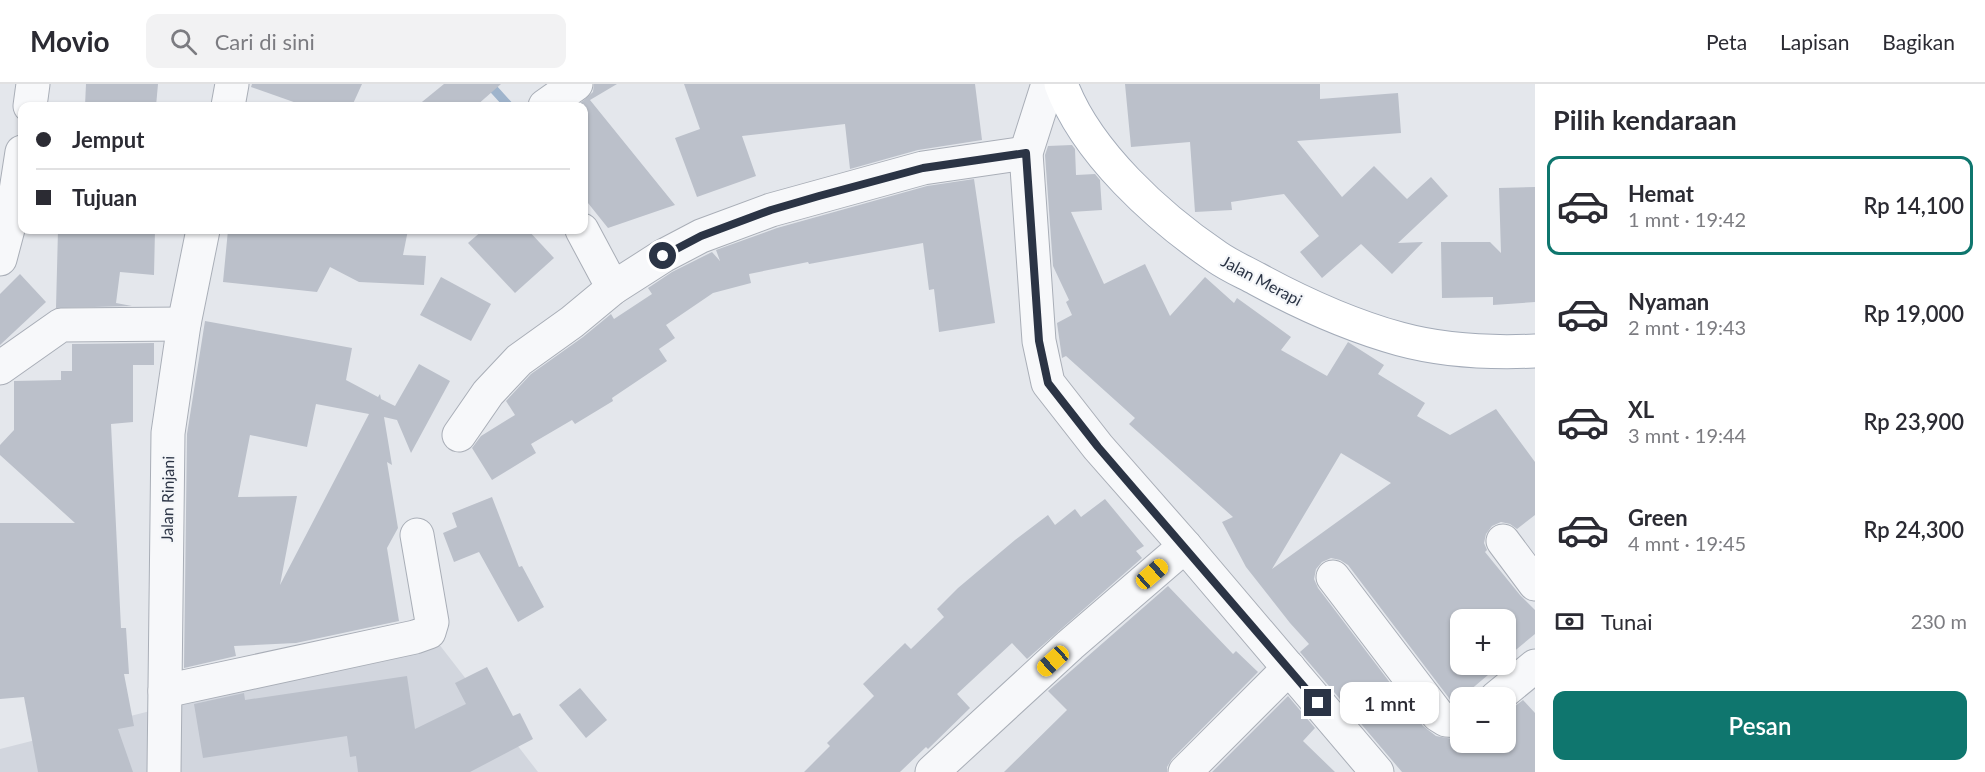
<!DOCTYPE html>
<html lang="id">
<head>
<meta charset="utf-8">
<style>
	:root { --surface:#fff; --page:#f2f2f3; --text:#2b2b33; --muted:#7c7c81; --line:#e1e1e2; --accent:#0f766e }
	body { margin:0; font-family:Lato,sans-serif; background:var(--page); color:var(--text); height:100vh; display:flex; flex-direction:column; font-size:22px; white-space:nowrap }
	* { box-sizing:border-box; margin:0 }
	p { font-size:20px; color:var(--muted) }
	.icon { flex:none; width:33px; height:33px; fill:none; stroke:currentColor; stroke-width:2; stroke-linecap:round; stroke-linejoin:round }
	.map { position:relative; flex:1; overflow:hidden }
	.side { display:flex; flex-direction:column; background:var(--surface); width:450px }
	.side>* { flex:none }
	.top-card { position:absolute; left:18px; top:18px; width:570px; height:132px; border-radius:12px; box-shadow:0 2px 4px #0004; display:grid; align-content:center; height:132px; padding:0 18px; background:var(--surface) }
	.buttons { position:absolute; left:1450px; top:525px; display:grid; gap:12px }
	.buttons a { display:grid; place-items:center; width:66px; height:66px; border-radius:12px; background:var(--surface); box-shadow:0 2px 4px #0004; font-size:30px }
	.end { position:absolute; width:27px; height:27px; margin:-14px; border:8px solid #2b3445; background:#fff; box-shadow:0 0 0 3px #fff }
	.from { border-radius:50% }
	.bubble { position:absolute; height:42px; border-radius:12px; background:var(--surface); box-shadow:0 2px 4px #0004; font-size:20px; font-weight:600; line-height:42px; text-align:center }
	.car { position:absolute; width:18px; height:36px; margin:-18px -9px; border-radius:8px; box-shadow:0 0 4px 2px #0007; background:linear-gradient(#f5c518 24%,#345 0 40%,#f5c518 0 76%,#345 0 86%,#f5c518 0) }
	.top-card b { display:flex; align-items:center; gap:21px; height:57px; font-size:22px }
	.top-card b+b { border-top:2px solid var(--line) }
	.top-card i { width:15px; height:15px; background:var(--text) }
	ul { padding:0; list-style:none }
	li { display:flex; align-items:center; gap:18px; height:99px; margin:0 12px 9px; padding:0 6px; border:3px solid transparent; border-radius:12px }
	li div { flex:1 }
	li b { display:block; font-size:22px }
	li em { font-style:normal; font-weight:600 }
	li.on { border-color:var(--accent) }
	li>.icon { width:54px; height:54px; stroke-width:1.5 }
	h2 { padding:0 18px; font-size:27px; line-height:72px }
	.pay { display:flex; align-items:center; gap:15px; height:66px; padding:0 18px; font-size:22px }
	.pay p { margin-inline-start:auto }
	.action { display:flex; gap:12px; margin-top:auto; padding:12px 18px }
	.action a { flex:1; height:69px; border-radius:12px; background:var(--accent); color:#fff; font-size:24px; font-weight:600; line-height:69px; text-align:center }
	header { display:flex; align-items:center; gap:36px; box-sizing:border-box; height:84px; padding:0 30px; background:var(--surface); border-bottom:2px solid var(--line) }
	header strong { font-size:28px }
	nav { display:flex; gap:33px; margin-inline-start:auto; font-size:21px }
	.search { width:420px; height:54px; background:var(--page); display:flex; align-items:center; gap:15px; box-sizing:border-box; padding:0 21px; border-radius:12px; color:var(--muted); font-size:22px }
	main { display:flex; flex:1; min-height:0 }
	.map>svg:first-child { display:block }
	.built { fill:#d2d6de }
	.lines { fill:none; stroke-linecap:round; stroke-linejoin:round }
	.stream { stroke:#9fb4cc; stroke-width:9 }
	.building { fill:#bbc0ca; fill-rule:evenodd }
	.minor-casing { stroke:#a9aeb7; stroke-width:35 }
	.primary-casing { stroke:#a3abb8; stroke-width:35 }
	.minor { stroke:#f7f8fa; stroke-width:33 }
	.primary { stroke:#fff; stroke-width:33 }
	.route { stroke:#2b3445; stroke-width:8 }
	.labels { text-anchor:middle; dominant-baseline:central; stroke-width:4.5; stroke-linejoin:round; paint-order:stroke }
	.street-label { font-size:16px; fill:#2b3445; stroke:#f4f6f9 }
</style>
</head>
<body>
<header>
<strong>Movio</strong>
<div class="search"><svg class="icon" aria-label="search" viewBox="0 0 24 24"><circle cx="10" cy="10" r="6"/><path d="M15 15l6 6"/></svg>Cari di sini</div>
<nav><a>Peta</a><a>Lapisan</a><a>Bagikan</a></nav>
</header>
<main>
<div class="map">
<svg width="1535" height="688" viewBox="0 0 1535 688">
	<rect width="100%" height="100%" fill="#e4e7ec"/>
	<!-- built -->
	<path class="built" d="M435,555L538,688H0V665Z"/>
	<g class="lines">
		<!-- stream -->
		<path class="stream" d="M489,0L509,22"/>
	</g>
	<!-- building -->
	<g class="building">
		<path d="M86,0H158L156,22H85Z"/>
		<path d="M252,0H362L352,22H305L251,3Z"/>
		<path d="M444,0H501L476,22H417Z"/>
		<path d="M594,0H617L590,16L675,121L608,144L584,114V20L577,22L593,8Z"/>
		<path d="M684,0H975L982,56L918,66L850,85L845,40L742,52L756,92L697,113L675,54L700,45Z"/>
		<path d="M1125,0H1320V15L1398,9L1401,49L1297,57L1342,113L1374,82L1407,115L1431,93L1448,112L1398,159L1423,158L1392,190L1361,160L1322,194L1300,168L1319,152L1284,110L1231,118L1232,126L1195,128L1190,58L1131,63Z"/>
		<path d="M1072,61L1075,65L1076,91L1095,90L1100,96L1102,126L1071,128L1104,200L1145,180L1170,232L1205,193L1234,219L1237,214L1291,253L1281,266L1327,292L1348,258L1384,281L1378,290L1425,319L1417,332L1450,351L1496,325L1535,378V431L1517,445L1510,440L1501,438L1492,442L1486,450L1484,459L1487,466L1485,468L1520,511L1535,526V550L1506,574V536H1461V580H1501L1456,618H1452L1348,481L1340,476L1331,474L1322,478L1316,485L1314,495L1318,504L1423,642L1436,652L1458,656L1461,658H1506V629L1523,616L1535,629V688H1402L1300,568L1309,560L1290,539L1246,483L1222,438L1233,433L1129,340L1135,334L1066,272L1062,274L1057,239L1072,231L1066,218L1069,216L1053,182L1045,71L1048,62ZM1341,369L1391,399L1272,485Z"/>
		<path d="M974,95L995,239L939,248L934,205L929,206L923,159L809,180L808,178L749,190L751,199L713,209L666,241L675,254L659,265L667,277L612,314L613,317L575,340L572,336L531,360L536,369L492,396L472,364L481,352L515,331L506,317L531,290L583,253L611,230L614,235L652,210L648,204L672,188L712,168L720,177L716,166L777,144L927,102Z"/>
		<path d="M1535,103V218L1493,221V213L1442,214L1441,158H1490L1501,169L1499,104Z"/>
		<path d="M58,146H155L154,191L120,188L116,219L132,222L56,224Z"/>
		<path d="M228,146H408L403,171L426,172L424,201L359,198L330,183L317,208L223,198Z"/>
		<path d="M483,146H528L554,174L515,209L468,159Z"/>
		<path d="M20,190L46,218L0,261V210Z"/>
		<path d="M441,193L491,220L471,257L420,231Z"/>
		<path d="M205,237L352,264L346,296L378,313L380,310L381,315L395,322L419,280L450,297L411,369L397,336L384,333L392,381L387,378L398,444L387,464L399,537L296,559L234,562L236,572L184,584L187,350ZM316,320L369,330L280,501L297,412L238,413L250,351L307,363Z"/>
		<path d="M154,259V281H133V338L111,340L121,544H126L129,590H124L134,642L118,645L133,688H38L24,613L0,615V439H75L0,371V361L14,346V297L61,296V287H72V260Z"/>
		<path d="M492,413L519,483L522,482L544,523L518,538L479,468L454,478L443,449L457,443L452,429Z"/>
		<path d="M1105,415L1144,462L1136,467L1142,474L1027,575L1012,559L957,610L970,624L928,665L926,663L900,688H804L830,662L827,659L874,612L863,600L905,559L911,565L944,533L937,525L958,504L1015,456L1048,431L1055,441L1075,425L1081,433Z"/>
		<path d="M1168,502L1233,570L1236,567L1258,588L1172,675L1167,683V688H1004L1067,626L1048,607Z"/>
		<path d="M487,583L513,632L520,629L533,655L470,688H358L356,672L350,673L347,652L203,674L194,620L244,609L245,616L407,592L415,645L466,620L455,599Z"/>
		<path d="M580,604L607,636L586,654L559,621Z"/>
		<path d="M1288,612L1315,644L1303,657L1335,688H1212Z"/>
	</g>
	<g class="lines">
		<!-- minor casing -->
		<g class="minor-casing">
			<g id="minor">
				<path d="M1048,0L1026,69L1039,257L1048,299L1098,363L1185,462L1377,688"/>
				<path d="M30,22L33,0"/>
				<path d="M228,22L232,0"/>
				<path d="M545,22L576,0"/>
				<path d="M582,146L613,204"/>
				<path d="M0,175L13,126L22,68"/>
				<path d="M0,284L61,241L184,240"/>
				<path d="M459,351L488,309L519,276L572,238L613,204L663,172L701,152L771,126L923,84L1026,69"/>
				<path d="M1503,457L1535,500"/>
				<path d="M1333,493L1438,631L1446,636L1461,637"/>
				<path d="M165,607L415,553L429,548L432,538L417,451"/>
				<path d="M1496,614L1535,582"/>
				<path d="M164,688L168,349L184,240L203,146"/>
				<path d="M932,688L1070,561L1185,462"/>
				<path d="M1185,688L1289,584"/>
			</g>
		</g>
		<!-- primary casing -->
		<g class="primary-casing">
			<path id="primary" d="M1061,0C1086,68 1158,133 1217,173C1230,182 1244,188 1257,195C1303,220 1349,241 1400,255C1444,267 1490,269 1535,267"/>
		</g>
		<!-- minor -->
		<use href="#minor" class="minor"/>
		<!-- primary -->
		<use href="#primary" class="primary"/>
	</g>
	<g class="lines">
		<!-- route -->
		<path class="route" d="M663,172L701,152L771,126L819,112L923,84L1026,69L1039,257L1048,299L1098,363L1318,619"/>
	</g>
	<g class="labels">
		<!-- street labels -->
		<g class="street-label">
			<text transform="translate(1262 196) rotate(28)">Jalan Merapi</text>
			<text transform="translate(167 415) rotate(-89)">Jalan Rinjani</text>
		</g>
	</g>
</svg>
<div class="buttons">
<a>+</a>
<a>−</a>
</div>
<i class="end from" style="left:663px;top:172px"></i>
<i class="end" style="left:1318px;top:619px"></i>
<div class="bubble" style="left:1340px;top:598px;width:99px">1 mnt</div>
<i class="car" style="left:1152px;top:490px;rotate:49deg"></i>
<i class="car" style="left:1053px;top:577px;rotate:228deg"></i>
<div class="top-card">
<b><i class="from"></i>Jemput</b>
<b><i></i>Tujuan</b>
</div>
</div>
<section class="side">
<h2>Pilih kendaraan</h2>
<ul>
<li class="on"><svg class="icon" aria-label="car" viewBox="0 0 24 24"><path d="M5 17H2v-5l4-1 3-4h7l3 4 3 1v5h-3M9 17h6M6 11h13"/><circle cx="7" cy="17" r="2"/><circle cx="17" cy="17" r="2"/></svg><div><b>Hemat</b><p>1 mnt · 19:42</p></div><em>Rp 14,100</em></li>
<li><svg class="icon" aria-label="car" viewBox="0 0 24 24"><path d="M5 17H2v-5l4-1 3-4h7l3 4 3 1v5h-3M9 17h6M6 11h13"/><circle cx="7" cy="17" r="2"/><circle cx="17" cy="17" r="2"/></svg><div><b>Nyaman</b><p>2 mnt · 19:43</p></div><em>Rp 19,000</em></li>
<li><svg class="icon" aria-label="car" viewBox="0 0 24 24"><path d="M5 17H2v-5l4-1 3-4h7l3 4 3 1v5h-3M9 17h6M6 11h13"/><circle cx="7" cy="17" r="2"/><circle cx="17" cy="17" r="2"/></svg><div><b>XL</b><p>3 mnt · 19:44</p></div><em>Rp 23,900</em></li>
<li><svg class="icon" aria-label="car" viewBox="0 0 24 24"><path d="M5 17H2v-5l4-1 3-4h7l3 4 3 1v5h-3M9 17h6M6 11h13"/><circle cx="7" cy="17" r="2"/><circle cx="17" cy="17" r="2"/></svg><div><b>Green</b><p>4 mnt · 19:45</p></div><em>Rp 24,300</em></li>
</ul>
<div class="pay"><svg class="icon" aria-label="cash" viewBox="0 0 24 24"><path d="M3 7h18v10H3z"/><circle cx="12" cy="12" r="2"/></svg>Tunai<p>230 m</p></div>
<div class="action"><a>Pesan</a></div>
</section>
</main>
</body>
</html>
